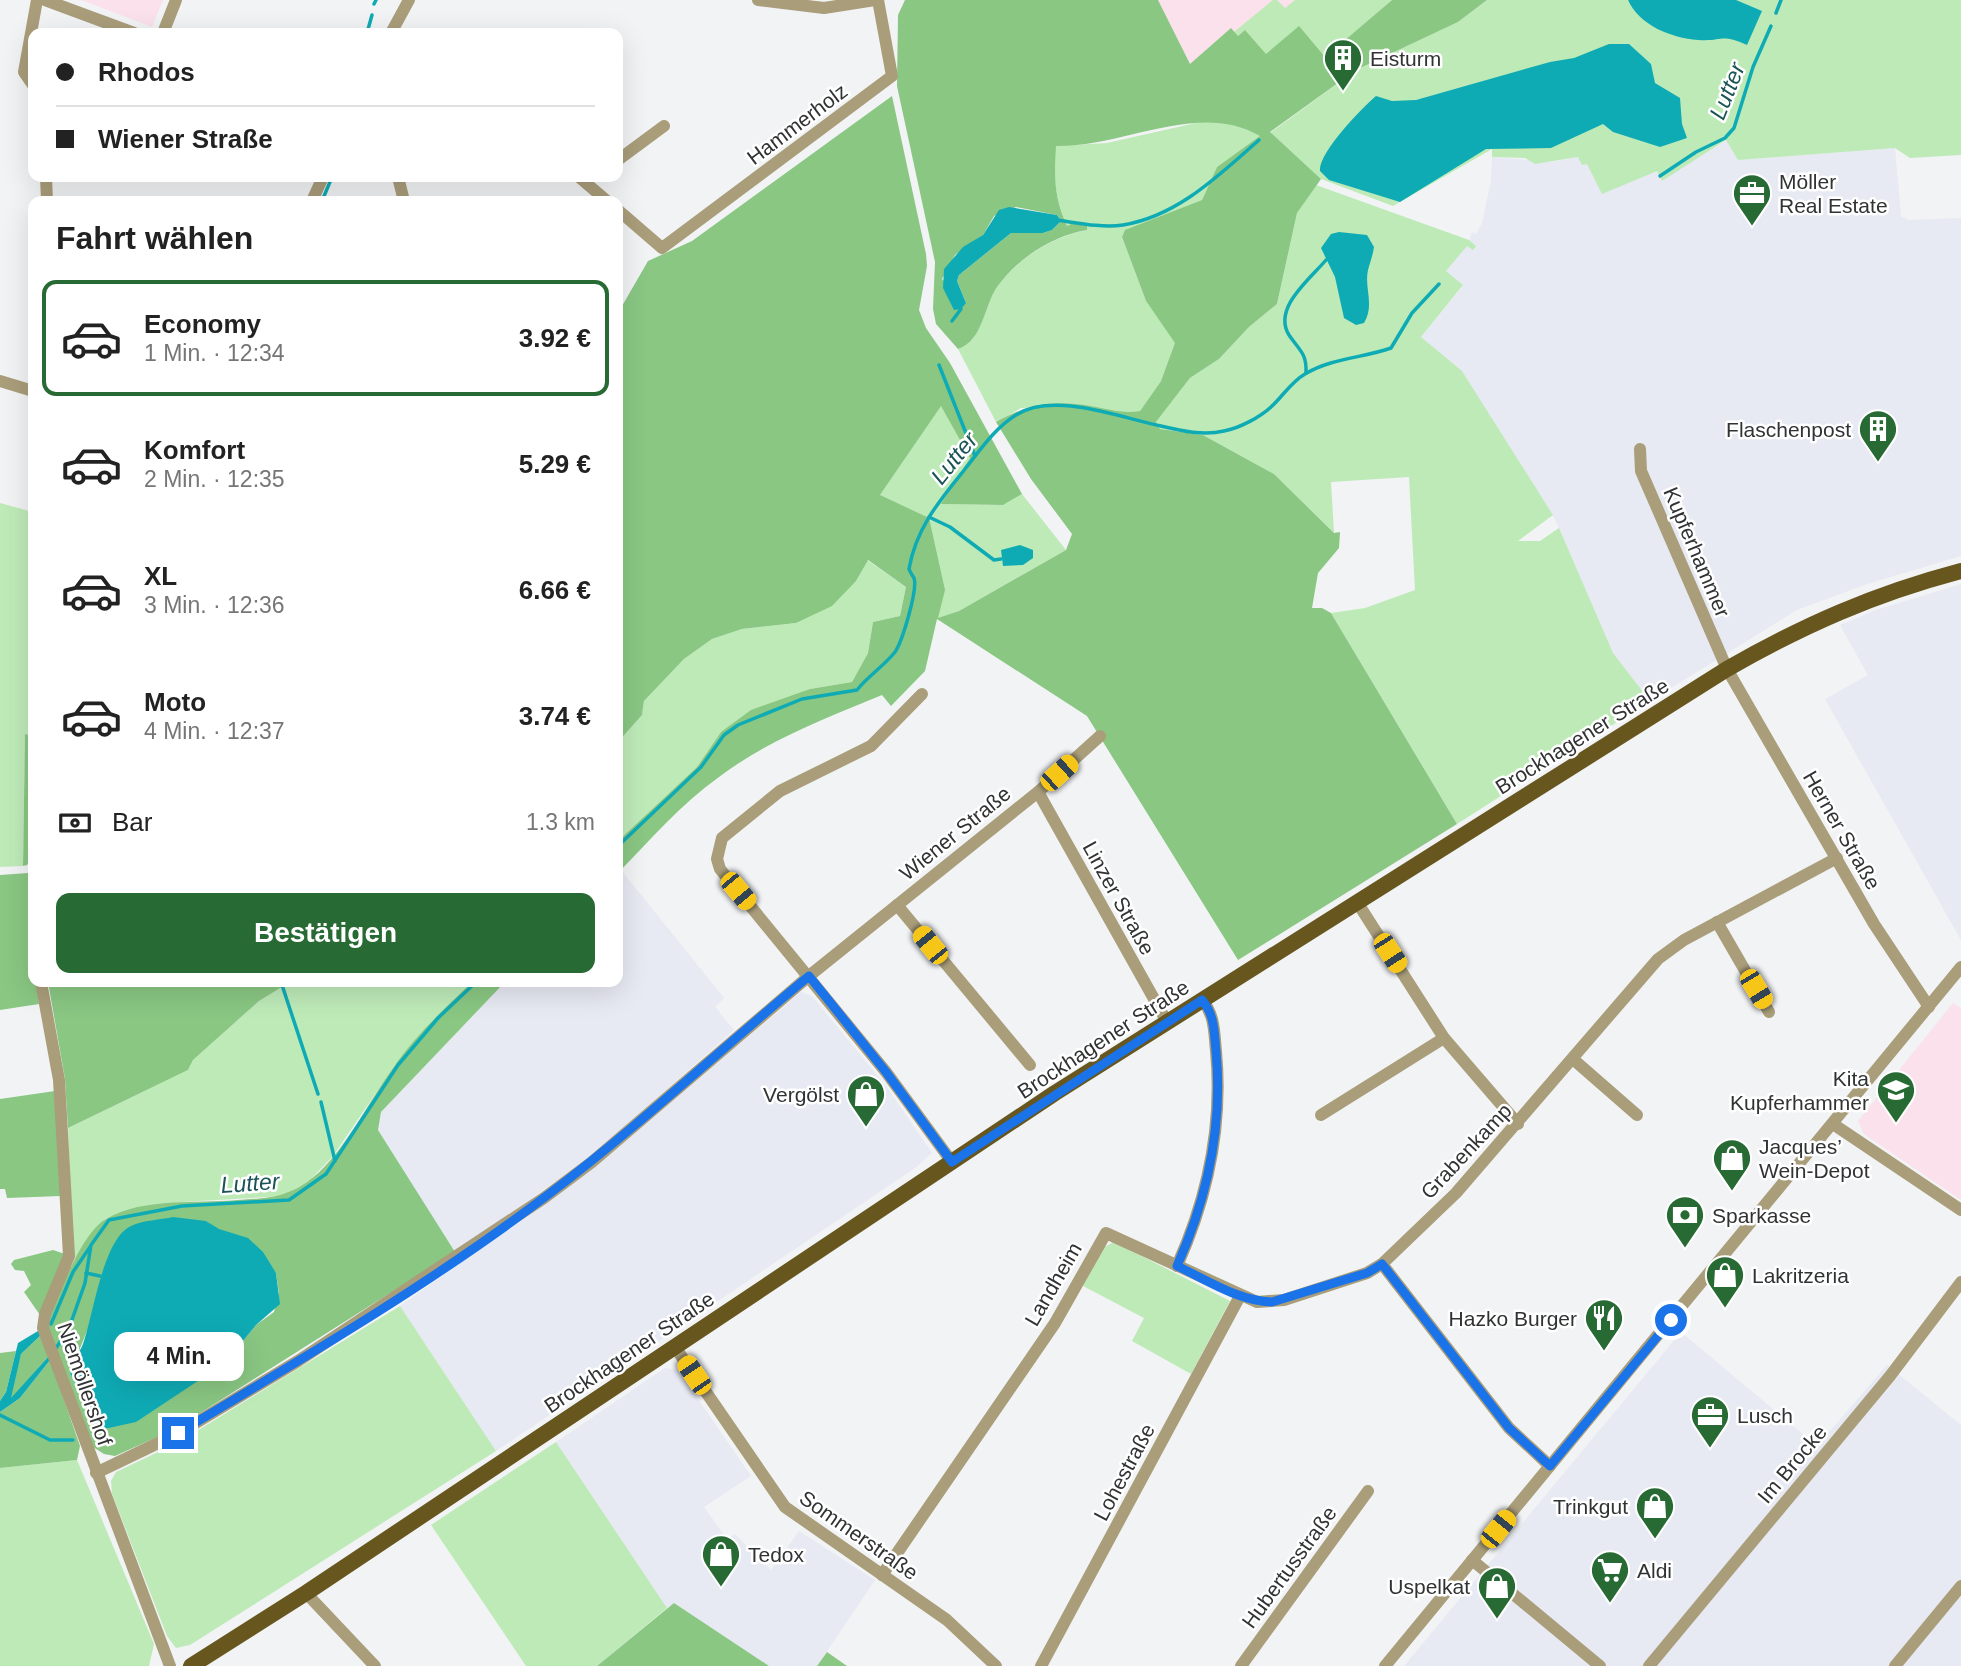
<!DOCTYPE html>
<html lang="de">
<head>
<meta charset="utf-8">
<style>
	:root { --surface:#fff; --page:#f6f6f6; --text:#222; --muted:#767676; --line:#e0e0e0; --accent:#276a34 }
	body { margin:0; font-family:Helvetica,sans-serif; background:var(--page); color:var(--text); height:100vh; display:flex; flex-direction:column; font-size:26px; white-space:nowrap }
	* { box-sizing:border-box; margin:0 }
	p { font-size:23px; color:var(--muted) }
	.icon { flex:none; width:38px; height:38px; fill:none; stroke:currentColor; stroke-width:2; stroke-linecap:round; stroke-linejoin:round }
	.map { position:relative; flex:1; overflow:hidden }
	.details { position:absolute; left:28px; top:196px; width:595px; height:791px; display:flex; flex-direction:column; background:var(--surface); border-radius:14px; box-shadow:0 7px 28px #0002 }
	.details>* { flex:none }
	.hud { position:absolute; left:28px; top:28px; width:595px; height:154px; border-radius:14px; box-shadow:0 7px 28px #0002; display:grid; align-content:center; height:154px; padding:0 28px; background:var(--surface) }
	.end { position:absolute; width:32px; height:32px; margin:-16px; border:9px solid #1a73e8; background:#fff; box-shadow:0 0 0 4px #fff }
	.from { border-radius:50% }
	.bubble { position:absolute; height:49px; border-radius:14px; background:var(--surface); box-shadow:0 7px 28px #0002; font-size:23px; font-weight:700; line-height:49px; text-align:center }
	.car { position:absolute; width:21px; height:42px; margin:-21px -10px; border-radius:9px; box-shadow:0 0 5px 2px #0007; background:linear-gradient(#f5c518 24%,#345 0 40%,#f5c518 0 76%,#345 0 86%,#f5c518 0) }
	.hud b { display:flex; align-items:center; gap:24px; height:66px; font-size:26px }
	.hud b+b { border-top:2px solid var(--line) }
	.hud i { width:18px; height:18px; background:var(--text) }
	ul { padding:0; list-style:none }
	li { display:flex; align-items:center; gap:21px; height:116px; margin:0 14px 10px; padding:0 14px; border:4px solid transparent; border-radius:14px }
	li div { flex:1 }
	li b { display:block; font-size:26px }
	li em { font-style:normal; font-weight:700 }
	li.on { border-color:var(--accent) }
	li>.icon { width:63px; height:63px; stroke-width:1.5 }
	h2 { padding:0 28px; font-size:32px; line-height:84px }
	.pay { display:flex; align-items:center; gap:18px; height:77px; padding:0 28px; font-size:26px }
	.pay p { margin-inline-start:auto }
	.action { display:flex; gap:14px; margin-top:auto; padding:14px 28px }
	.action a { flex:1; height:80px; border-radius:14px; background:var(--accent); color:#fff; font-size:28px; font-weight:700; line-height:80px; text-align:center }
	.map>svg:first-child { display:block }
	.built { fill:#e7e9f3 }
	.education { fill:#fae1eb }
	.green { fill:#beeab8 }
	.forest { fill:#8ac783; fill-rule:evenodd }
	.water { fill:#0fabb5 }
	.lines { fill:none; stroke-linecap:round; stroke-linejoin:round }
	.stream { stroke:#0fabb5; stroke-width:3.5 }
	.minor { stroke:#a99d7a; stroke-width:12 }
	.major { stroke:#67571f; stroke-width:16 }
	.route { stroke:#1a73e8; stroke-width:9 }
	.labels { text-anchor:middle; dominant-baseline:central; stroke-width:5; stroke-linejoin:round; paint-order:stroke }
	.poi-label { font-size:21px; fill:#313233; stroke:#fff; text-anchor:start }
	.street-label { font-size:21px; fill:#313233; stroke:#fff }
	.water-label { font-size:23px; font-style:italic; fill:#1b5357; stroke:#fff }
</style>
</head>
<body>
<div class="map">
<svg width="1961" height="1666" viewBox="0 0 1961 1666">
	<rect width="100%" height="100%" fill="#f2f3f5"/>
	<!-- built -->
	<g class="built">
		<path d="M1727,140L1739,160L1895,148L1901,216L1909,220L1961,218V556L1867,584L1797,610L1650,701L1613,653L1553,515L1462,371L1421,337L1463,286L1446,271L1467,245H1476L1469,242L1472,232L1476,234L1482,223L1491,181L1492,157L1552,162L1578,157L1622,184L1657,170L1662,180Z"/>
		<path d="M1961,584V940L1825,699L1868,675L1840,625L1876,610Z"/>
		<path d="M621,870L724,998L715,1007L734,1030L590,1157L455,1252L378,1130L381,1112L505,982H618V873Z"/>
		<path d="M801,992L812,996L889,1090L932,1153L915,1168L496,1451L400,1306L591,1170Z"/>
		<path d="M1681,1332L1817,1446L1887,1365L1961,1425V1666H1404Z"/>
		<path d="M665,1368L678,1370L751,1476L704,1507L727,1539L735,1534L771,1570L799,1531L875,1580L817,1666H769L674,1603L667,1608L556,1442Z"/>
	</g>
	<!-- education -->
	<g class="education">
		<path d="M81,0H163L152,27Z"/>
		<path d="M1158,0H1392L1189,64Z"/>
		<path d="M1953,1003L1961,1008V1200L1864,1134L1858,1121Z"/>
	</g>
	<!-- green -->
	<g class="green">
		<path d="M1273,0H1277L1285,8L1295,0H1392L1325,57L1265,54L1245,30L1238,36L1234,32Z"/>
		<path d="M1487,0H1961V155L1910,158L1895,148L1738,160L1726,140L1662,181L1657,171L1602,194L1587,164L1582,165L1578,157L1535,164L1525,158L1492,157V149L1393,206L1321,179L1270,133L1356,70L1458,22Z"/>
		<path d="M1209,120L1241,126L1261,136L1217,167L1202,200L1125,231L1122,237L1146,301L1176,343L1161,381L1140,411L1123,414L1091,406L1021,408L996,422L958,349C983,341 984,306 997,287C1018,258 1052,237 1087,230V226L1073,223L1067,226C1054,198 1054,176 1055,146L1107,143Z"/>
		<path d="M1316,185L1469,240L1476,246L1473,250L1467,246L1446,271L1463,285L1421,337L1462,371L1553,515L1518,541H1540L1559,528L1613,653L1650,701L1457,824L1331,613L1365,608L1415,590L1409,477L1331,482L1334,533L1274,474L1203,435L1160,429L1156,422L1190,378L1219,359L1249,327L1277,304L1297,213Z"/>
		<path d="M941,405L970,458L942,504L1003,505L1022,494L1066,550L959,611L937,619L880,495Z"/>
		<path d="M0,503L33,512V737L25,735L23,866L0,867Z"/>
		<path d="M867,560L906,587L900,616L873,622L868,653L852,682L810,689L721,732L697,767L618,841V742L642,715L644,701L684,659L712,639L742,629L796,623L856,581Z"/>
		<path d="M290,982H472L395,1065L333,1156L310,1180L284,1196L182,1202L139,1208L105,1219L73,1261L68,1128L188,1070L193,1060L259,1001Z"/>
		<path d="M1114,1242L1230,1301L1191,1374L1132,1341L1144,1318L1083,1286L1102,1248Z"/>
		<path d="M400,1306L496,1451L190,1645L176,1648L167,1636L112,1494L111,1481L116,1472L179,1442Z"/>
		<path d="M556,1442L667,1608L597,1666H526L431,1525Z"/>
		<path d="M77,1460L154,1644L149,1666H0V1468Z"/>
	</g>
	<!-- forest -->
	<g class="forest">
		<path d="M905,0H1158L1190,64L1231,28L1238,36L1245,30L1266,54L1299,26L1325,57L1392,0H1487L1458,22L1356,70L1270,132L1321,179L1297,213L1277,304L1249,327L1219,359L1190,378L1156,422L1160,429L1203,435L1274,474L1334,533L1340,532L1339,548L1318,573L1312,608H1322L1331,613L1457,824L1238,960L1087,716L937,619L925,671L891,706L882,695C826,718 768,740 719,777C681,804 650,840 618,873V841L697,767L721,732L751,710L810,689L852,682L868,653L873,622L900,616L906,587L868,560L856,581L832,606L796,623L742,629L712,639L684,659L644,701L642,715L618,742V313L648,261L692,241L892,96L926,254L927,266L919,310L926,328L950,363L1022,494L1003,505L941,504L970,458L941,406L880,495L929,518L945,590L938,618L959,611L1066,550L1072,534L1031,479L996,422C1030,403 1053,400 1091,406C1109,409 1122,414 1140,411L1161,381L1175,343L1146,301L1122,237L1125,230L1202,200L1217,167L1260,136C1200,100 1124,147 1056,146C1054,176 1054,198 1067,226L1073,223L1087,226V230C1052,236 1018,258 997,287C984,306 983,341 958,349L936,324L933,309L935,262L897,86L898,15ZM1016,207L1057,215L1061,221L1052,230L1043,233H1011L959,275L957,281L966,303L942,279L955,255L983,235L994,216Z"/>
		<path d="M25,734L33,737V854L27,865L23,866Z"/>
		<path d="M28,873L33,881L30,942L39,1004L0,1010V875Z"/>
		<path d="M48,982H290L259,1001L193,1060L188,1070L68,1128L65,1079Z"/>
		<path d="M472,982H505L381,1112L378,1130L455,1252L175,1429L115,1456L104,1454L93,1447L46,1324C58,1297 81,1233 106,1219C144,1197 195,1204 237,1200C265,1198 282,1199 307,1182C341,1159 368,1102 393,1068C415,1036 444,1009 472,982ZM206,1221L276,1273L279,1293L274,1312L256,1325L225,1363L104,1429L93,1422L70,1373L89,1326Z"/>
		<path d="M55,1091L61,1196L7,1198L5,1189H0V1099Z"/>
		<path d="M53,1250L65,1254L40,1315L24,1292L31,1285L24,1271L15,1270L11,1264L14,1260Z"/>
		<path d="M41,1335L49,1356L11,1399L9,1396L21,1354Z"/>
		<path d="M16,1351L6,1392L0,1401V1353Z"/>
		<path d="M50,1360L80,1446L77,1460L0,1468V1412L20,1398Z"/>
		<path d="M674,1603L769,1666H597Z"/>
		<path d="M827,1652L847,1666H817Z"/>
	</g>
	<!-- water -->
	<g class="water">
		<path d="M1628,0H1736L1762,11L1747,45C1720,33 1723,42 1698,40C1671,38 1639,25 1628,0Z"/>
		<path d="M1609,44H1629L1651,64L1655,83L1680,98L1682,124L1687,138L1660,147L1613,132L1603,124L1551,148L1486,149L1400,202L1329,180L1320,171C1318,153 1362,108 1376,96L1392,101L1416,100L1550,62L1574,58Z"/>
		<path d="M1009,207L1057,215L1061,221L1052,230L1043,233H1011L959,275L957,281L966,303L961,309L954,310L943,288L944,269L963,247L983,235L999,210Z"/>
		<path d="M1339,232L1367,235L1374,247C1373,255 1370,262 1368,270C1364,288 1375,305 1364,323L1356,325L1344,318L1335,277L1321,248L1331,234Z"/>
		<path d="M1020,545L1033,550V558L1023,565L1003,566L1001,550Z"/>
		<path d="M173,1217L206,1221L219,1229L248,1238L263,1252L276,1273L280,1304L256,1325L225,1363L136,1422L104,1429L93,1422L70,1373C71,1363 79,1354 83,1344C93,1317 103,1238 131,1226C143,1220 160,1220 173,1217Z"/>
		<path d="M38,1331L41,1335L21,1354L11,1398L49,1356L50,1360L20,1398L0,1412V1401L6,1392L18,1343Z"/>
	</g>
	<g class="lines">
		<!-- stream -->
		<g class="stream">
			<path d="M374,4L376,0"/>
			<path d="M1776,13L1781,0"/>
			<path d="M367,33L372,15"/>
			<path d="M1660,176L1696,152L1725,138L1734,128L1753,67L1771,26"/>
			<path d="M322,201L332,177"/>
			<path d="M1057,220C1078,223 1102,228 1123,225C1178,216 1219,175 1259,140"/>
			<path d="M952,321L961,309L959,305"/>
			<path d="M939,365L975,456"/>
			<path d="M1306,373C1307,353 1299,350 1289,335C1272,308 1311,278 1326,260"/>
			<path d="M929,517L950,527L994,560L1001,559"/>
			<path d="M618,846L701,767L724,735L738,725L802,699L857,690C868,676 884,666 895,652C902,642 918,590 914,578C912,575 910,572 909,569C916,528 940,500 965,469C980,450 996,427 1016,415C1054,391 1121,418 1161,426C1182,431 1204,436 1224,431C1240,428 1260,417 1271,407C1283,396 1291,382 1305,374C1332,358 1363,358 1391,348L1412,313L1439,284"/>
			<path d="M281,982L318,1094"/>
			<path d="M321,1102L335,1161"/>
			<path d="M86,1273L100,1276"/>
			<path d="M51,1324L73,1272L90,1247"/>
			<path d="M56,1348L68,1331L85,1283L91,1245L109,1220L182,1206L289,1200L326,1174L398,1065L438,1018L476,982"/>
			<path d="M0,1415L50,1440H73"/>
		</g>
		<!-- minor -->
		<g class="minor">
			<path d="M45,0L134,33"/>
			<path d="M758,0L824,8L875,0"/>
			<path d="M163,33L176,0"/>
			<path d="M391,33L409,0"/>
			<path d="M33,85L24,72L37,0"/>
			<path d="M618,160L664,126"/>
			<path d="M46,177L47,201"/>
			<path d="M398,177L404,201"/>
			<path d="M579,177L607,201"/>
			<path d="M312,201L323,177"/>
			<path d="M618,210L662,248L892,76L878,0"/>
			<path d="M0,381L33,391"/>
			<path d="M1640,449L1641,471L1727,669L1874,924L1929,1007"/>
			<path d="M922,694L871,746L780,791L722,838L717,859L720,869L886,1072L952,1162"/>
			<path d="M1038,792L1167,1022"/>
			<path d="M1357,902L1444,1038L1518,1124"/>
			<path d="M897,905L1030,1065"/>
			<path d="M1717,922L1769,1012"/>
			<path d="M41,982L59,1080L69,1256L45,1314L43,1328L170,1666"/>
			<path d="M1574,1060L1637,1115"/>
			<path d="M1321,1115L1444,1038"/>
			<path d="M1833,1124L1961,1210"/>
			<path d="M1382,1264L1509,1428L1550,1466"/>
			<path d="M1177,1266C1208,1197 1223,1126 1216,1051C1214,1032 1215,1015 1202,1000"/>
			<path d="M675,1347L785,1507L947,1620L996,1666"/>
			<path d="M96,1473L179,1433L298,1361L544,1198L592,1162L809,976L1038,792L1100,736"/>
			<path d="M1472,1560L1600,1666"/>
			<path d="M882,1575L1055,1323L1106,1233L1257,1302L1284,1300L1367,1273L1382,1264L1456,1193L1658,959L1684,940L1837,858"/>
			<path d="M306,1593L375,1666"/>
			<path d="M1041,1666L1240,1296"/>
			<path d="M1241,1666L1368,1491"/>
			<path d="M1385,1666L1961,967"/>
			<path d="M1649,1666L1890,1376L1961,1282"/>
			<path d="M1895,1666L1961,1586"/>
		</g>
		<!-- major -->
		<path class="major" d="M191,1666L306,1593L1055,1093L1727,669C1804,625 1874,594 1961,571"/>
	</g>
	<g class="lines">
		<!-- route -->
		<path class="route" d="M178,1433C304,1358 432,1283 549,1194C639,1126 722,1048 809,976L886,1072L952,1162L1202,1000C1215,1015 1214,1032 1216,1051C1223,1126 1208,1197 1177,1266C1207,1280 1238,1301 1272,1302L1367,1273L1382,1264L1509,1428L1550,1466L1671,1320"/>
	</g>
	<!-- icons -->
	<defs>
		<g id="building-pin" transform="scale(2.0125)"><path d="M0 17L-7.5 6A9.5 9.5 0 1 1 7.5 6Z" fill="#276a34" stroke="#fff"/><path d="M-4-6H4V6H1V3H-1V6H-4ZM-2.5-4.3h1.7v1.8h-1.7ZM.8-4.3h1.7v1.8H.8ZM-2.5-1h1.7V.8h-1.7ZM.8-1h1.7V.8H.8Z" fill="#fff"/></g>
		<g id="office-pin" transform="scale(2.0125)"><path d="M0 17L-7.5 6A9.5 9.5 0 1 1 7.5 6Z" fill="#276a34" stroke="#fff"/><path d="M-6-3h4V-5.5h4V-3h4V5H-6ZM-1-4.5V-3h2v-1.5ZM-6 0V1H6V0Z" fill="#fff"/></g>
		<g id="school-pin" transform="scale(2.0125)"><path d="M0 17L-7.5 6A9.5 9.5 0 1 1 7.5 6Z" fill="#276a34" stroke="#fff"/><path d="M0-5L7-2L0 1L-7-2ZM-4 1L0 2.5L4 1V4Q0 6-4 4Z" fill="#fff"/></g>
		<g id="shop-pin" transform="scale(2.0125)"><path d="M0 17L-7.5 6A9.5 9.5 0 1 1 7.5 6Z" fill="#276a34" stroke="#fff"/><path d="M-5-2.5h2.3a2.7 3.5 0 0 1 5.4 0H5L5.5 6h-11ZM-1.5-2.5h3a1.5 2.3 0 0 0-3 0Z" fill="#fff"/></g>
		<g id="bank-pin" transform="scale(2.0125)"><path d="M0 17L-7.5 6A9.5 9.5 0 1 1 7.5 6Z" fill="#276a34" stroke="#fff"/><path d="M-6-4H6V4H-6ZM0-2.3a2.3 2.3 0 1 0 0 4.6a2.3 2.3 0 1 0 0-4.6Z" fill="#fff"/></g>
		<g id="restaurant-pin" transform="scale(2.0125)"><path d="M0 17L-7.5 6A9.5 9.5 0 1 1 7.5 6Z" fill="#276a34" stroke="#fff"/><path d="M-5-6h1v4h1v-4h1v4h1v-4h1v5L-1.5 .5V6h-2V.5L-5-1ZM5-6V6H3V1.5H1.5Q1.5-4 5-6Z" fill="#fff"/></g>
		<g id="supermarket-pin" transform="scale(2.0125)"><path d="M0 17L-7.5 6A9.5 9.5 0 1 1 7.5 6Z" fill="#276a34" stroke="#fff"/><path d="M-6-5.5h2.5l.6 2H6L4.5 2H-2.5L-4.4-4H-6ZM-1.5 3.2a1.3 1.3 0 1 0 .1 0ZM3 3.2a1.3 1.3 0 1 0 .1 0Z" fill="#fff"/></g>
	</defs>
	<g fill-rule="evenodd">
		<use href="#building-pin" x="1343" y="58"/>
		<use href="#office-pin" x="1752" y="193"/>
		<use href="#building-pin" x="1878" y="429"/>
		<use href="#school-pin" x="1896" y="1090"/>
		<use href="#shop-pin" x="866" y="1094"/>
		<use href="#shop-pin" x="1732" y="1158"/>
		<use href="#bank-pin" x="1685" y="1215"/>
		<use href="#shop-pin" x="1725" y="1275"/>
		<use href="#restaurant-pin" x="1604" y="1318"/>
		<use href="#office-pin" x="1710" y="1415"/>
		<use href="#shop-pin" x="1655" y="1506"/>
		<use href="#shop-pin" x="721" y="1554"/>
		<use href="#supermarket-pin" x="1610" y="1570"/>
		<use href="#shop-pin" x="1497" y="1586"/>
	</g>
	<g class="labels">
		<!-- poi labels -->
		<g class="poi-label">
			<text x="1370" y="58">Eisturm</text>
			<text x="1779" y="181">Möller<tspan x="1779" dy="24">Real Estate</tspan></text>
			<text x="1851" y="429" text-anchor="end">Flaschenpost</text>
			<text x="1869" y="1078" text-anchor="end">Kita<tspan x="1869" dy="24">Kupferhammer</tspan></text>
			<text x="839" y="1094" text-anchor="end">Vergölst</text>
			<text x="1759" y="1146">Jacques’<tspan x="1759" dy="24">Wein-Depot</tspan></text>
			<text x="1712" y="1215">Sparkasse</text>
			<text x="1752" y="1275">Lakritzeria</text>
			<text x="1577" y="1318" text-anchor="end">Hazko Burger</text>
			<text x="1737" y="1415">Lusch</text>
			<text x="1628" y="1506" text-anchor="end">Trinkgut</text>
			<text x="748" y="1554">Tedox</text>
			<text x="1637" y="1570">Aldi</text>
			<text x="1470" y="1586" text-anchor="end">Uspelkat</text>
		</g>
		<!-- street labels -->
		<g class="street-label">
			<text transform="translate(797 124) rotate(-37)">Hammerholz</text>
			<text transform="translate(1697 552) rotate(67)">Kupferhammer</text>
			<text transform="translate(1582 736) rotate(-32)">Brockhagener Straße</text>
			<text transform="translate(1842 830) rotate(60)">Herner Straße</text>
			<text transform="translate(955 833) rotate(-39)">Wiener Straße</text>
			<text transform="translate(1119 898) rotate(61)">Linzer Straße</text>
			<text transform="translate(1103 1039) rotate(-33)">Brockhagener Straße</text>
			<text transform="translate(1466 1151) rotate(-47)">Grabenkamp</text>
			<text transform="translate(1053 1284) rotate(-60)">Landheim</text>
			<text transform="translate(629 1352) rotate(-34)">Brockhagener Straße</text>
			<text transform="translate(85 1384) rotate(71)">Niemöllershof</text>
			<text transform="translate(1792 1464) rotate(-50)">Im Brocke</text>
			<text transform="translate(1124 1472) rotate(-62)">Lohestraße</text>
			<text transform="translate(859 1535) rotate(35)">Sommerstraße</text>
			<text transform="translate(1289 1567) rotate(-54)">Hubertusstraße</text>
		</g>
		<!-- water labels -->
		<g class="water-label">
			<text transform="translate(1727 91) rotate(-68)">Lutter</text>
			<text transform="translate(954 458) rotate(-51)">Lutter</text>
			<text transform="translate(250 1183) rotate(-4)">Lutter</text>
		</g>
	</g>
</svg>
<i class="end from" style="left:1671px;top:1320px"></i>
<i class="end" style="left:178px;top:1433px"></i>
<div class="bubble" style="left:114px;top:1332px;width:130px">4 Min.</div>
<i class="car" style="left:1059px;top:773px;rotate:48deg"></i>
<i class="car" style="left:738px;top:891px;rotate:140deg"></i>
<i class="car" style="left:930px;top:945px;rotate:321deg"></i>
<i class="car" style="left:1390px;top:953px;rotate:147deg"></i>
<i class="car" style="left:1756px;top:989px;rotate:149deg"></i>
<i class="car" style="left:694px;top:1375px;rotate:326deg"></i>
<i class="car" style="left:1498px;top:1529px;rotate:39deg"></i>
<div class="hud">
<b><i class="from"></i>Rhodos</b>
<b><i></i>Wiener Straße</b>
</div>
<section class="details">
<h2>Fahrt wählen</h2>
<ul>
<li class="on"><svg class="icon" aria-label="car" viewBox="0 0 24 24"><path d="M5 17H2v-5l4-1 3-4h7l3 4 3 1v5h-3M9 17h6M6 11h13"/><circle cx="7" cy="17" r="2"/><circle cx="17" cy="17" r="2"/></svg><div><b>Economy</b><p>1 Min. · 12:34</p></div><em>3.92 €</em></li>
<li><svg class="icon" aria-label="car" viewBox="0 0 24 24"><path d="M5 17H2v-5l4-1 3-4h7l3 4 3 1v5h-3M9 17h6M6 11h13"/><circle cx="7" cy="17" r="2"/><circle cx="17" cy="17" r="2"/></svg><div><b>Komfort</b><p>2 Min. · 12:35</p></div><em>5.29 €</em></li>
<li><svg class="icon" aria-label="car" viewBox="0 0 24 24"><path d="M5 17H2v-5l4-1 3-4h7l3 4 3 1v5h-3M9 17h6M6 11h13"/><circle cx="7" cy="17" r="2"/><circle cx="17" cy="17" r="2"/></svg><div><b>XL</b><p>3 Min. · 12:36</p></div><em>6.66 €</em></li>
<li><svg class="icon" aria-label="car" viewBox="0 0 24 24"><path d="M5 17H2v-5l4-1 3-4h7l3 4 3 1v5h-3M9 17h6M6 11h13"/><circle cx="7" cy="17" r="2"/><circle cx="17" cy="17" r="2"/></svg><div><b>Moto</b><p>4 Min. · 12:37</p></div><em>3.74 €</em></li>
</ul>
<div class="pay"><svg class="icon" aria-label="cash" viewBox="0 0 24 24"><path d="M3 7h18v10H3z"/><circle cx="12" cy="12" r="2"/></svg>Bar<p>1.3 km</p></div>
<div class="action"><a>Bestätigen</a></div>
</section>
</div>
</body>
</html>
